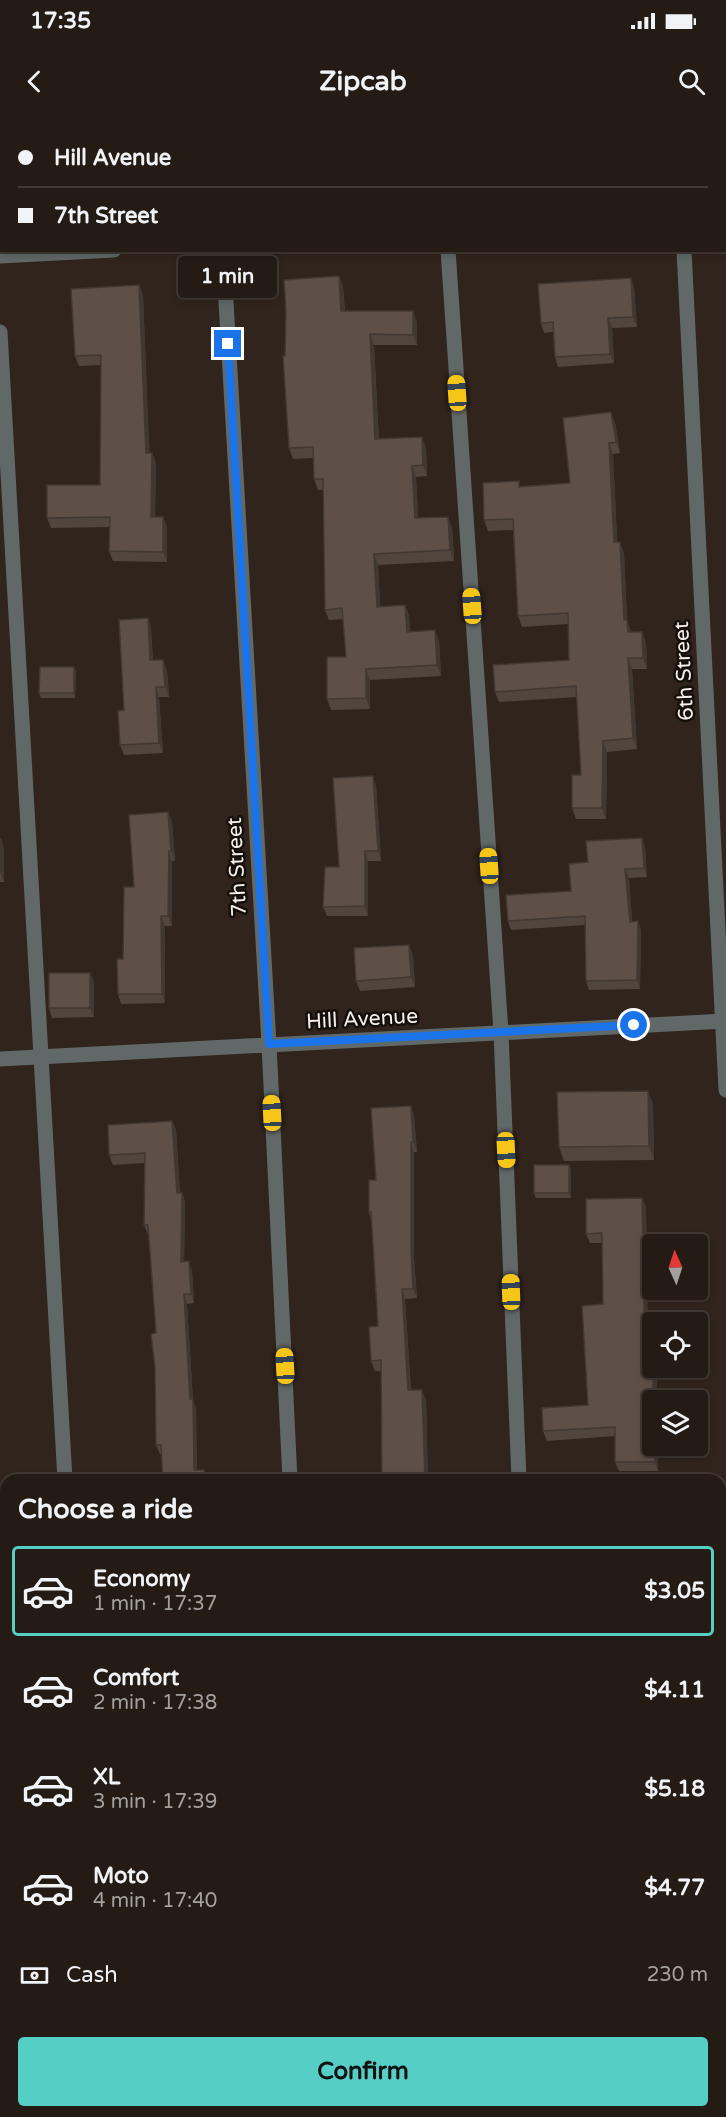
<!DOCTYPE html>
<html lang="en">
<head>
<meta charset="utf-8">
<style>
	:root { --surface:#251b15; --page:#2d241e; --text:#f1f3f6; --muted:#a3a1a0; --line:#423934; --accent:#55cec5 }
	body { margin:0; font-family:"Varela Round",sans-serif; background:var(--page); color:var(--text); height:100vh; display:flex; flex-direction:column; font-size:22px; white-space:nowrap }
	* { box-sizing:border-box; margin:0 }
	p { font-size:20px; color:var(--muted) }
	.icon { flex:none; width:33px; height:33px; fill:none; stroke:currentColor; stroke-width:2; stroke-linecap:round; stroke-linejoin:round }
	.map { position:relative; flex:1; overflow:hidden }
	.details { position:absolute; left:0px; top:1354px; width:726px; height:644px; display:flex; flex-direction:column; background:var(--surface); border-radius:18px 18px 0 0; box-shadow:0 3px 9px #0003,0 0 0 2px var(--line) }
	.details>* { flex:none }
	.hud { position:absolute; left:0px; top:0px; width:726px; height:132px; box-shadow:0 3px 9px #0003,0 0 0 2px var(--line); display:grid; align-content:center; height:132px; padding:0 18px; background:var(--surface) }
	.needle { width:39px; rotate:357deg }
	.buttons { position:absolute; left:642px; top:1114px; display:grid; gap:12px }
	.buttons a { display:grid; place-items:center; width:66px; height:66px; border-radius:6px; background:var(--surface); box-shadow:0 3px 9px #0003,0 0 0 2px var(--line); font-size:30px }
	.end { position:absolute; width:27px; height:27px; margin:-14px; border:8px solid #1a73e8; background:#fff; box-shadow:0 0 0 3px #fff }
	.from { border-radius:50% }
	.bubble { position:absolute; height:42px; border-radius:6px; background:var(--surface); box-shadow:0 3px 9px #0003,0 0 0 2px var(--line); font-size:20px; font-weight:700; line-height:42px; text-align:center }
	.car { position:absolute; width:18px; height:36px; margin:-18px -9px; border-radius:8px; box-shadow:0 0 4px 2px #0007; background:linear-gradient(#f5c518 24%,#345 0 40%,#f5c518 0 76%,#345 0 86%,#f5c518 0) }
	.hud b { display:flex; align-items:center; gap:21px; height:57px; font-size:22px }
	.hud b+b { border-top:2px solid var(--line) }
	.hud i { width:15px; height:15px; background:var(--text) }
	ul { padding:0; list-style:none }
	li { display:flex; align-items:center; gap:18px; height:90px; margin:0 12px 9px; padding:0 6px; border:3px solid transparent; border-radius:6px }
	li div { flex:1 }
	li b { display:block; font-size:22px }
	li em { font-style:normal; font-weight:700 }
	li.active { border-color:var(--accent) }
	li>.icon { width:54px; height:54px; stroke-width:1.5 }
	h2 { padding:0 18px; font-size:27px; line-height:72px }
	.pay { display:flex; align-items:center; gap:15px; height:66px; padding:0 18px; font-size:22px }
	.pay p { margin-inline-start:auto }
	.cta { display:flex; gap:12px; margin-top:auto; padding:12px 18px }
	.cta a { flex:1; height:69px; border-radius:6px; background:var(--accent); color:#111; font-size:24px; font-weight:700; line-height:69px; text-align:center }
	.status { display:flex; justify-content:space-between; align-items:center; height:42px; padding:0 30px; background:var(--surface); direction:ltr }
	.status svg { height:16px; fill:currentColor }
	header { display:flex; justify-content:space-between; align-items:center; height:78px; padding:0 18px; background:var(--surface); font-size:27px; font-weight:700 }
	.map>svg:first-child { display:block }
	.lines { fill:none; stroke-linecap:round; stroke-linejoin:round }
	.lane { stroke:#606968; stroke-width:15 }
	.street { stroke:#606968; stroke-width:15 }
	.wall { fill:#51453d }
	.shaded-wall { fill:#423832 }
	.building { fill:#5e5047; stroke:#423832; stroke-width:1.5 }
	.route { stroke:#1a73e8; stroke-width:8 }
	.labels { text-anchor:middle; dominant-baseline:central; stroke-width:5; stroke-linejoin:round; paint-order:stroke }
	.street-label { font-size:21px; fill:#f7eee9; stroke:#140f0b }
</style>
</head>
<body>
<div class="status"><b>17:35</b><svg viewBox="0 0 49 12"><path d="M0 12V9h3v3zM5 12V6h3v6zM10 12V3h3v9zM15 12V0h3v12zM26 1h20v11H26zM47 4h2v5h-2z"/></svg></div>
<header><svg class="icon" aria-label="back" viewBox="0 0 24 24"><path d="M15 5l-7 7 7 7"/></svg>Zipcab<svg class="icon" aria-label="search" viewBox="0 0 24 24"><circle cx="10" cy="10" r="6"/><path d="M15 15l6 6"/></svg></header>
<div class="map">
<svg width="726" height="1997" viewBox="0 0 726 1997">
	<rect width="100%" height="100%" fill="#31241c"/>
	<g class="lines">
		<!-- lane -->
		<g class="lane">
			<path d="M441,0V2"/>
			<path d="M448,130L501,912L519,1360"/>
			<path d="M0,212L65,1360"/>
			<path d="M98,1992L99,1997"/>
			<path d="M549,1992V1997"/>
		</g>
		<!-- street -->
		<g class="street">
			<path d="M215,0V2"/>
			<path d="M678,0V2"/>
			<path d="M724,103H726"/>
			<path d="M223,130L269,924L290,1360"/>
			<path d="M684,130L726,970"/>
			<path d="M0,136L114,130"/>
			<path d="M0,939L726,901"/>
			<path d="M720,1699H726"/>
			<path d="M0,1734H6"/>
			<path d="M322,1992L323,1997"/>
		</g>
	</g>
	<!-- wall -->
	<g class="wall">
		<rect x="297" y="0" width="36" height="2"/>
		<path d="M339,156L343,167L345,191L417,202V225H374L379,319L426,328L427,356L416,357L418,398L452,407L454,441L378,445L380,487L405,485L409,496L410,511L439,521L441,556L370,560V589L331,590L327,579L346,537L343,499L329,500L325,490L323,370H318L314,359V338L293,339L289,328L285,236Z"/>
		<path d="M139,165L143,175L149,333H152L156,343L155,397H163L167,407V442L113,441L109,431L110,407L51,408L47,398L100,365L101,245L79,246L75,236Z"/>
		<path d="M634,167L637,207L612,208L614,243L558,247L555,237L553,212L544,213L541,203Z"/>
		<path d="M615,303L620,333L613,334L617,422L624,433L627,500L631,512H642L646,523L647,549H632L637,629L607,632L606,699H576L572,688L581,655L577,577L499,582L495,572L569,540L568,504L522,507L518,496L513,410L488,411L484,400L521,366L570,363Z"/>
		<path d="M148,498L151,508L153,540L167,550L169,577H159L163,633L124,635L120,625L124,590Z"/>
		<path d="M74,547L76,552L75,578H41L39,573Z"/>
		<path d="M376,665L381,741H368V796H327L323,787L339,747Z"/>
		<path d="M168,692L172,702L175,741H172V806H165V883L121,884L118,874L134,767Z"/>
		<path d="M0,719L4,729V762H0Z"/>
		<path d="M645,727L647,757L629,758L632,802L641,810L640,869L589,870L586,861L585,805L511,810L508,801L571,771L588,742Z"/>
		<path d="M413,835L415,867L360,871L356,861Z"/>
		<path d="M90,853L94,862V897L52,898L49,888Z"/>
		<path d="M653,984L654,1040L564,1041L559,1027Z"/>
		<path d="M414,995L417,1032H414V1138L417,1178L405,1179L411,1270L426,1280L428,1360H382L381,1251H375L371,1241L378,1206L372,1102L369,1093L376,1060Z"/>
		<path d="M172,1001L176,1010L180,1073H182L185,1082L184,1142L192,1151L194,1183L187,1184L193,1280L196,1288L197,1350H204L208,1360H163L161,1334H160L156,1325L155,1248L156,1213L149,1115H148L144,1105L145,1043L113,1045L109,1035Z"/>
		<path d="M571,1050V1078H536L534,1073Z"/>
		<path d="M646,1087L648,1232L652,1248H658L656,1281H652L658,1351H619L615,1342V1316L547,1321L543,1311L588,1285L603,1184L602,1123H590L586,1114Z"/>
	</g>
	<!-- shaded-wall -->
	<g class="shaded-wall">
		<path d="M339,156L343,167L345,202L341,191Z"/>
		<path d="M631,158L634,167L637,207L633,197Z"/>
		<path d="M139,165L143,175L150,343L146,333Z"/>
		<path d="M413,191L417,202V225L413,215Z"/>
		<path d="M608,198L612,208L614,243L610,234Z"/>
		<path d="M370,214L374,225L379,329L375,319Z"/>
		<path d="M611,292L615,303L620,333L616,322Z"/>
		<path d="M422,317L426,328L427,356L423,345Z"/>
		<path d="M609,323L613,334L618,433L614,422Z"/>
		<path d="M152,333L156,343L155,407L151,397Z"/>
		<path d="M412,346L416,357L419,409L415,398Z"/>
		<path d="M163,397L167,407V442L163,432Z"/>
		<path d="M448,397L452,407L454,441L450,430Z"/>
		<path d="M620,422L624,433L627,500L631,511L632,523L624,500Z"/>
		<path d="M374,434L378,445L381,498L377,487Z"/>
		<path d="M405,485L409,496L411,522L407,512Z"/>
		<path d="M148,498L151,508L153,550L150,540Z"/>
		<path d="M435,510L439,521L441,556L437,545Z"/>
		<path d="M642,512L646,523L647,549L643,538Z"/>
		<path d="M628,538L632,549L637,629L633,618Z"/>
		<path d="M163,540L167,550L169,577L165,567Z"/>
		<path d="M74,547L76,552L75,578L74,573Z"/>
		<path d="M366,549L370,560V589L366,578Z"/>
		<path d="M156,567L159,577L163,633L159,623Z"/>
		<path d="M603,621L607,632L606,699L602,688Z"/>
		<path d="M373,656L376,665L381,741L378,731Z"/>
		<path d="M168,692L172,702L175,741L171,731Z"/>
		<path d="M642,718L645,727L647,757L644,748Z"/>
		<path d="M1,719L4,729V762L0,752Z"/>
		<path d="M169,731L172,741V806L168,796Z"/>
		<path d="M365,731L368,741V796L365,786Z"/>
		<path d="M625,749L629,758L633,811L630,802Z"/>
		<path d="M161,796L165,806V883L162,874Z"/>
		<path d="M638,801L641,810L640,869L637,860Z"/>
		<path d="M409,825L413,835L415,867L411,857Z"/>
		<path d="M90,853L94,862V897L90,888Z"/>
		<path d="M648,971L653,984L654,1040L649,1026Z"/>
		<path d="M411,986L414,995L417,1032L413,1022Z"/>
		<path d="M172,1001L176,1010L180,1082L177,1073Z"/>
		<path d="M411,1022L414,1032V1138L417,1178L413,1169L411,1129Z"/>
		<path d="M569,1045L571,1050V1078L569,1073Z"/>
		<path d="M182,1073L185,1082L184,1152L181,1142Z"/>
		<path d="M642,1078L646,1087L648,1241L645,1232Z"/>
		<path d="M189,1141L192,1151L194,1183L191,1174Z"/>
		<path d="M402,1169L405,1179L411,1280L408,1270Z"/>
		<path d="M184,1174L187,1184L193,1280L196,1288L197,1360L194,1350Z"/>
		<path d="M654,1248H658L656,1281H652V1299L651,1295Z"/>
		<path d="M422,1270L426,1280L428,1360H425Z"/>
		<path d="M654,1326H658V1351L655,1342Z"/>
		<path d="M204,1350L208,1360H205Z"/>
		<rect x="706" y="1992" width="3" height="5"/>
	</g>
	<!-- building -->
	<g class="building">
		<rect x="79" y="0" width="72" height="2"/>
		<path d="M588,0H602V2H564Z"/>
		<path d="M339,156L341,191H413V215L370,214L375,319L422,317L423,345L412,346L415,398L448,397L450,430L374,434L377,487L405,485L407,512L435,510L437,545L366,549V578L327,579V537H346L342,488L325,490L323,359H314L313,327L289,328L283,236H285L286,192L284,160Z"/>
		<path d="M631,158L633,197L608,198L610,234L555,237L553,202L541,203L538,164Z"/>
		<path d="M139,165L146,333H152L151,397H163V432L109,431L110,397L47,398V365H100L101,235L75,236L71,169Z"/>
		<path d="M611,292L616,322L609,323L614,422H620L624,500H627L628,512H642L643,538H628L633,618L603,621L602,688H572V655H581L576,566L495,572L493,545L569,540L568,493L518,496L513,399L484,400L483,363L519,361V367L570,363L563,298Z"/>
		<path d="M148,498L150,540H163L165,567H156L159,623L120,625L118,591L124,590L119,500Z"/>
		<path d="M40,547H74V573H39Z"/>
		<path d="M373,656L378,731H365V786L323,787L325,747H339L333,658Z"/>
		<path d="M168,692L171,731H169L168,796H161L162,874H118L117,839H123L124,767H134L129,695Z"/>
		<path d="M642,718L644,748L625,749L630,802L638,801L637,860L586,861L585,796L508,801L506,775L571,771L569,744L588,742L586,721Z"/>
		<path d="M0,719H1L0,752Z"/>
		<path d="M409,825L411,857L356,861L354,828Z"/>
		<rect x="49" y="853" width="41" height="35"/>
		<path d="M648,971L649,1026L559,1027L557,972Z"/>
		<path d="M411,986L413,1022H411V1129L413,1169H402L408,1270H422L425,1360H382L381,1240L371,1241L369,1207L378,1206L371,1092L369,1093V1060H376L371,988Z"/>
		<path d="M172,1001L177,1073H182L181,1142L189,1141L191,1174H184L190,1279H193L194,1350H204L205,1360H163L161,1325H156L155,1248L151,1214L156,1213L148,1105H144L145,1033L109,1035L108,1005Z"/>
		<rect x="534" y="1045" width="35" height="28"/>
		<path d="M642,1078L645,1232H652V1248H654L651,1295H652V1326H654L655,1342H615V1307L543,1311L542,1288L588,1285L582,1186L603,1184L602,1113L586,1114V1079Z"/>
		<path d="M0,1989H6V1992H11V1997H0Z"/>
		<path d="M210,1992H237L238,1997H210Z"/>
		<path d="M388,1992H429V1993H434V1997H388Z"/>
		<rect x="648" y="1992" width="58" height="5"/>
	</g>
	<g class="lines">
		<!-- route -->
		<path class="route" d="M228,224L269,924L634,905"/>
	</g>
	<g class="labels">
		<!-- street labels -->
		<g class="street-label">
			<text transform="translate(684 551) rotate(-93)">6th Street</text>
			<text transform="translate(237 747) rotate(-93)">7th Street</text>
			<text transform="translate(362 899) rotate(-3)">Hill Avenue</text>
		</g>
	</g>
</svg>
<div class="buttons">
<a><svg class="needle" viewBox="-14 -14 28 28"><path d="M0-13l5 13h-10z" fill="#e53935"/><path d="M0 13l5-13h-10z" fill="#a3a1a0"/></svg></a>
<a><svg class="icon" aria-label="locate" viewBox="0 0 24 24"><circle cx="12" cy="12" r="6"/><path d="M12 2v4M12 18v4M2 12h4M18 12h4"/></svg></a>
<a><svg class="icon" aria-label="layers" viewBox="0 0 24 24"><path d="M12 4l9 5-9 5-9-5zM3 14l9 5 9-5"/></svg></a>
</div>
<i class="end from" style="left:634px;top:905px"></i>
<i class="end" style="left:228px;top:224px"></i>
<div class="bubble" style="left:178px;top:136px;width:99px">1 min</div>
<i class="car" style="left:457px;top:273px;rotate:356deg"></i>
<i class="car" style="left:472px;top:486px;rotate:356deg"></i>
<i class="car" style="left:489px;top:746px;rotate:356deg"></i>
<i class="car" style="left:272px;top:993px;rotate:357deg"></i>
<i class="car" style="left:506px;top:1030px;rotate:177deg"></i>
<i class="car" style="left:511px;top:1172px;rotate:358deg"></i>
<i class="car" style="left:285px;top:1246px;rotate:357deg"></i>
<div class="hud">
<b><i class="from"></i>Hill Avenue</b>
<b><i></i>7th Street</b>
</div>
<section class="details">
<h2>Choose a ride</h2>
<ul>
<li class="active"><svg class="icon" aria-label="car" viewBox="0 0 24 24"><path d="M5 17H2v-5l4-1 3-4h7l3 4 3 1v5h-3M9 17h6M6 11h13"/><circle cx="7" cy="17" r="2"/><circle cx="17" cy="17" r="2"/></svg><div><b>Economy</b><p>1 min · 17:37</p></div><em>$3.05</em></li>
<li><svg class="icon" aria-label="car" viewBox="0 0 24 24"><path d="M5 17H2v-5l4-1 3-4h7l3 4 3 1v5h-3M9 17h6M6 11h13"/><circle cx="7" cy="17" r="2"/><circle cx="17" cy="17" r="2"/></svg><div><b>Comfort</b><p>2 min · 17:38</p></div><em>$4.11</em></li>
<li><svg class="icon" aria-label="car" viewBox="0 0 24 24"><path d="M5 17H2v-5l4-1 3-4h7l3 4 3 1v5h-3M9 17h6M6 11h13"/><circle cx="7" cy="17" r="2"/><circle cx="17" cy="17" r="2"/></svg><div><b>XL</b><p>3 min · 17:39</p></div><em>$5.18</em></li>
<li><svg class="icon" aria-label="car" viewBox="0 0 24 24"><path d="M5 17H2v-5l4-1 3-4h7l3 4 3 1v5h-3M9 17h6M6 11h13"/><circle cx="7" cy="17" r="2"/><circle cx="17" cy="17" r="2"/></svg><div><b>Moto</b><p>4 min · 17:40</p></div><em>$4.77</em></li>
</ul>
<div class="pay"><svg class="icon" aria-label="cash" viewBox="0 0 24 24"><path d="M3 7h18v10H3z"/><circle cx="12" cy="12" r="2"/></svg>Cash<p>230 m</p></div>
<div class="cta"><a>Confirm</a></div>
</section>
</div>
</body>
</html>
